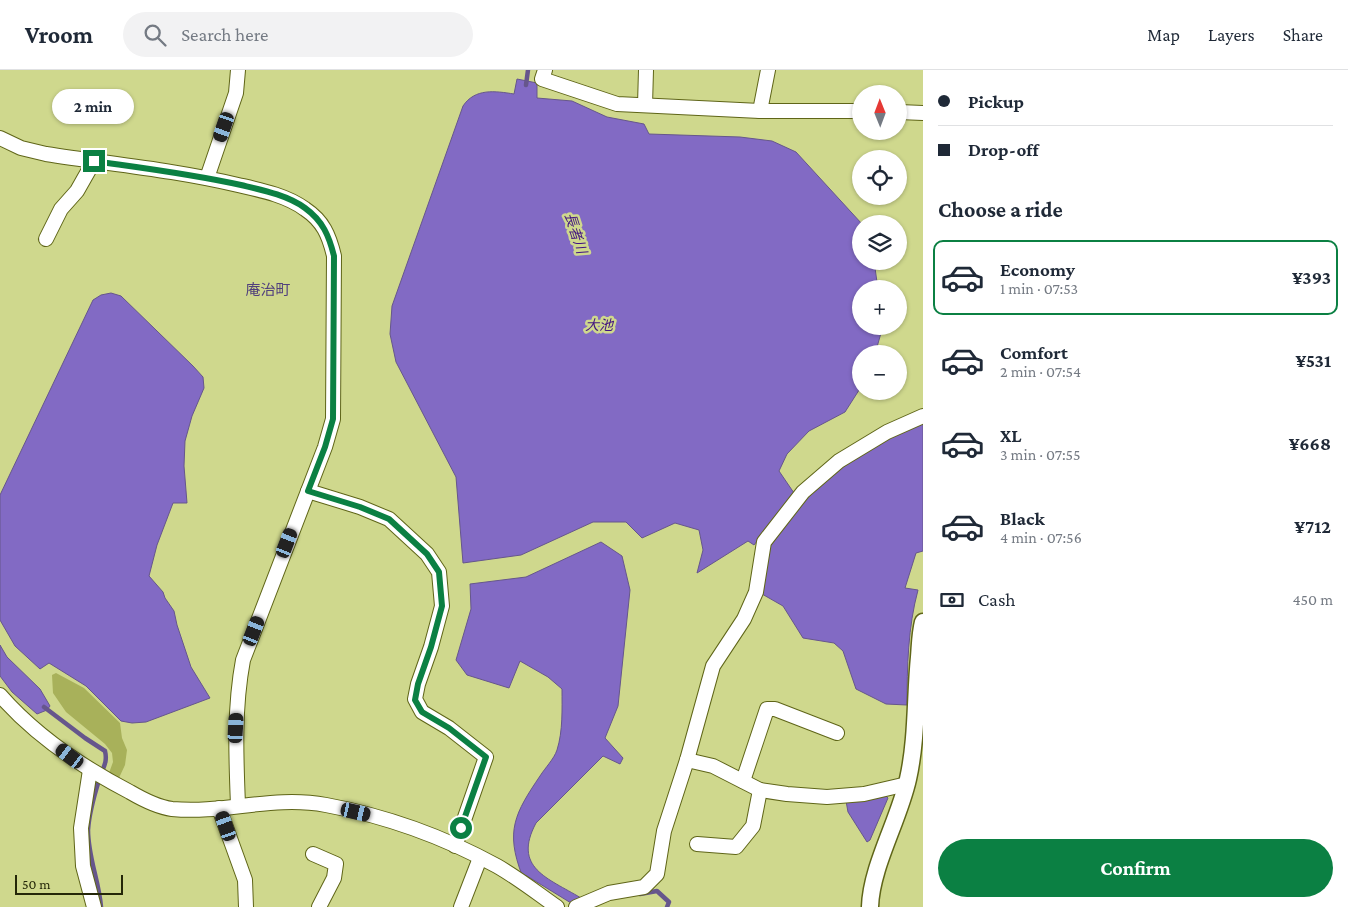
<!DOCTYPE html>
<html lang="en">
<head>
<meta charset="utf-8">
<style>
	:root { --surface:#fff; --page:#f2f2f3; --text:#1f2937; --muted:#747a83; --line:#e0e1e3; --accent:#0b8043 }
	body { margin:0; font-family:"Crimson Pro","Noto Sans JP",serif; background:var(--page); color:var(--text); height:100vh; display:flex; flex-direction:column; font-size:19px; white-space:nowrap }
	* { box-sizing:border-box; margin:0 }
	p { font-size:16px; color:var(--muted) }
	.icon { flex:none; width:28px; height:28px; fill:none; stroke:currentColor; stroke-width:2; stroke-linecap:round; stroke-linejoin:round }
	.map { position:relative; flex:1; overflow:hidden }
	.details { display:flex; flex-direction:column; background:var(--surface); width:425px }
	.details>* { flex:none }
	.banner { display:grid; align-content:center; height:110px; padding:0 15px; background:var(--surface) }
	.needle { width:32px; rotate:359deg }
	.buttons { position:absolute; left:852px; top:15px; display:grid; gap:10px }
	.buttons a { display:grid; place-items:center; width:55px; height:55px; border-radius:50%; background:var(--surface); box-shadow:0 1px 4px #0004; font-size:25px }
	.scale { position:absolute; left:15px; bottom:12px; width:108px; box-sizing:border-box; padding-left:5px; border:2px solid #242708; border-top:0; font-size:14px; line-height:18px; white-space:nowrap; color:#242708; -webkit-text-stroke:4px #cfd88d; paint-order:stroke }
	.end { position:absolute; width:22px; height:22px; margin:-11px; border:6px solid #0b8043; background:#fff; box-shadow:0 0 0 2px #fff }
	.from { border-radius:50% }
	.bubble { position:absolute; height:35px; border-radius:18px; background:var(--surface); box-shadow:0 1px 4px #0004; font-size:16px; font-weight:700; line-height:35px; text-align:center }
	.car { position:absolute; width:15px; height:30px; margin:-15px -8px; border-radius:6px; box-shadow:0 0 4px 1px #0007; background:linear-gradient(#222 24%,#8ab4d8 0 40%,#222 0 76%,#8ab4d8 0 86%,#222 0) }
	.banner b { display:flex; align-items:center; gap:18px; height:48px; font-size:19px }
	.banner b+b { border-top:1px solid var(--line) }
	.banner i { width:12px; height:12px; background:var(--text) }
	ul { padding:0; list-style:none }
	li { display:flex; align-items:center; gap:15px; height:75px; margin:0 10px 8px; padding:0 5px; border:2px solid transparent; border-radius:10px }
	li div { flex:1 }
	li b { display:block; font-size:19px }
	li em { font-style:normal; font-weight:700 }
	li.on { border-color:var(--accent) }
	li>.icon { width:45px; height:45px; stroke-width:1.5 }
	h2 { padding:0 15px; font-size:22px; line-height:60px }
	.pay { display:flex; align-items:center; gap:12px; height:55px; padding:0 15px; font-size:19px }
	.pay p { margin-inline-start:auto }
	.action { display:flex; gap:10px; margin-top:auto; padding:10px 15px }
	.action a { flex:1; height:58px; border-radius:30px; background:var(--accent); color:#fff; font-size:20px; font-weight:700; line-height:58px; text-align:center }
	header { display:flex; align-items:center; gap:30px; box-sizing:border-box; height:70px; padding:0 25px; background:var(--surface); border-bottom:1px solid var(--line) }
	header strong { font-size:24px }
	nav { display:flex; gap:28px; margin-inline-start:auto; font-size:18px }
	.search { width:350px; height:45px; background:var(--page); display:flex; align-items:center; gap:12px; box-sizing:border-box; padding:0 18px; border-radius:28px; color:var(--muted); font-size:19px }
	main { display:flex; flex:1; min-height:0 }
	.map>svg:first-child { display:block }
	.green { fill:#a8b15a }
	.water { fill:#826ac4; stroke:#66568c }
	.lines { fill:none; stroke-linecap:round; stroke-linejoin:round }
	.stream { stroke:#66568c; stroke-width:4.5 }
	.minor-casing { stroke:#5f6518; stroke-width:16 }
	.tertiary-casing { stroke:#5f6518; stroke-width:19 }
	.minor { stroke:#fff; stroke-width:14 }
	.tertiary { stroke:#fff; stroke-width:16 }
	.route { stroke:#0b8043; stroke-width:6 }
	.labels { text-anchor:middle; dominant-baseline:central; stroke-width:5; stroke-linejoin:round; paint-order:stroke }
	.water-label { font-size:14px; font-style:italic; fill:#401281; stroke:#cfd88d }
	.quarter-label { font-size:15px; fill:#51407d; stroke:#cfd88d }
</style>
</head>
<body>
<header>
<strong>Vroom</strong>
<div class="search"><svg class="icon" aria-label="search" viewBox="0 0 24 24"><circle cx="10" cy="10" r="6"/><path d="M15 15l6 6"/></svg>Search here</div>
<nav><a>Map</a><a>Layers</a><a>Share</a></nav>
</header>
<main>
<div class="map">
<svg width="923" height="837" viewBox="0 0 923 837">
	<rect width="100%" height="100%" fill="#cfd88d"/>
	<!-- green -->
	<path class="green" d="M56,603L84,618L120,653L122,668L127,680L125,695L118,710L109,703L113,692L112,683L105,674L66,642L53,623L52,605Z"/>
	<!-- water -->
	<g class="water">
		<path d="M517,9L537,13V28L572,31L607,47L644,54L649,64L740,67L772,71L796,82L862,154L861,191H874L878,219H861V256H883L875,284H861V317L845,342L809,361L787,384L779,401L794,423L754,475L748,471L697,503L703,480L699,460L675,453L642,468L626,452H593L521,485L463,493L456,407L396,292L390,264L392,236L463,36C475,18 495,21 514,24Z"/>
		<path d="M111,223L121,226L193,296L203,307L204,318L192,346L185,371L184,396L187,433H173L157,475L149,506L163,522L165,528L174,541L177,555L191,597L210,628L146,652L132,653L121,651L86,616L49,593L40,599L15,576L0,550V425L93,230L101,225Z"/>
		<path d="M923,352V481L916,483L905,518L918,520C908,557 907,597 907,635L886,634L856,619L843,581L834,573L803,568L783,536L762,524L769,473L795,439L833,403L883,371Z"/>
		<path d="M601,472L622,486L630,520L618,636L605,668L623,688L620,694L603,686L536,753C512,798 548,808 581,828L571,833L527,806L522,805C505,761 515,743 540,706C545,698 554,689 557,680C563,661 562,639 562,619L548,607L520,591L509,618L467,605L456,590L471,539L470,514L526,507Z"/>
		<path d="M0,575L7,587L40,619L50,636L47,640L37,644L12,622L0,606Z"/>
		<path d="M885,725L888,728L870,770L867,772L848,742L846,731Z"/>
	</g>
	<g class="lines">
		<!-- stream -->
		<g class="stream">
			<path d="M526,15L528,0"/>
			<path d="M44,637L85,668L105,681C108,694 102,698 99,710C94,726 89,744 88,760C88,787 99,811 101,837"/>
			<path d="M640,824L657,821L669,832L667,837"/>
		</g>
		<!-- minor casing -->
		<g class="minor-casing">
			<g id="minor">
				<path d="M545,0L542,9L617,34L760,41H861"/>
				<path d="M645,35L646,0"/>
				<path d="M760,41L768,0"/>
				<path d="M899,42L923,43"/>
				<path d="M0,68L21,78L46,84C110,94 175,100 238,115C260,120 286,125 305,139C323,151 329,165 334,186L333,349L325,377L243,590C234,638 236,686 238,735"/>
				<path d="M207,108L236,23L238,0"/>
				<path d="M46,169L61,139L77,121L94,91"/>
				<path d="M308,421L360,437L389,449L427,484L439,502L442,536L431,577L418,614L415,629L422,642L449,658L486,687L455,776"/>
				<path d="M0,625C35,665 82,697 130,722C142,729 157,737 172,739C225,744 272,725 326,735C386,746 444,767 497,796C518,808 537,823 557,837"/>
				<path d="M687,690L713,696L760,720L787,724L827,727L864,724L907,714"/>
				<path d="M90,700L81,758L83,796L94,837"/>
				<path d="M743,711L767,639H775L837,663"/>
				<path d="M219,738L245,810L246,837"/>
				<path d="M697,774L736,777L753,756L760,720"/>
				<path d="M313,784L336,794L334,808L319,837"/>
				<path d="M461,837L480,788"/>
				<path d="M576,837L609,823L644,817L657,804L664,761L687,690L713,596L744,549L756,522L764,472L803,422L839,391L887,362L923,346"/>
			</g>
		</g>
		<!-- tertiary casing -->
		<g class="tertiary-casing">
			<path id="tertiary" d="M870,837C871,797 899,750 908,709C917,669 915,627 919,587C920,575 920,564 923,552"/>
		</g>
		<!-- minor -->
		<use href="#minor" class="minor"/>
		<!-- tertiary -->
		<use href="#tertiary" class="tertiary"/>
	</g>
	<g class="lines">
		<!-- route -->
		<path class="route" d="M94,91C143,98 192,104 241,115C262,120 287,125 305,138C323,151 329,166 334,186L333,349L325,377L308,421L360,437L389,449L427,484L439,502L442,536L431,577L418,614L415,630L422,642L449,658L486,687L461,758"/>
	</g>
	<g class="labels">
		<!-- water labels -->
		<g class="water-label">
			<text transform="translate(576 163) rotate(72)">長者川</text>
			<text x="599" y="255">大池</text>
		</g>
		<!-- quarter labels -->
		<g class="quarter-label">
			<text x="268" y="220">庵治町</text>
		</g>
	</g>
</svg>
<div class="buttons">
<a><svg class="needle" viewBox="-14 -14 28 28"><path d="M0-13l5 13h-10z" fill="#e53935"/><path d="M0 13l5-13h-10z" fill="#747a83"/></svg></a>
<a><svg class="icon" aria-label="locate" viewBox="0 0 24 24"><circle cx="12" cy="12" r="6"/><path d="M12 2v4M12 18v4M2 12h4M18 12h4"/></svg></a>
<a><svg class="icon" aria-label="layers" viewBox="0 0 24 24"><path d="M12 4l9 5-9 5-9-5zM3 14l9 5 9-5"/></svg></a>
<a>+</a>
<a>−</a>
</div>
<div class="scale">50 m</div>
<i class="end from" style="left:461px;top:758px"></i>
<i class="end" style="left:94px;top:91px"></i>
<div class="bubble" style="left:52px;top:19px;width:82px">2 min</div>
<i class="car" style="left:224px;top:57px;rotate:199deg"></i>
<i class="car" style="left:287px;top:473px;rotate:21deg"></i>
<i class="car" style="left:254px;top:561px;rotate:21deg"></i>
<i class="car" style="left:236px;top:658px;rotate:3deg"></i>
<i class="car" style="left:70px;top:686px;rotate:307deg"></i>
<i class="car" style="left:356px;top:742px;rotate:103deg"></i>
<i class="car" style="left:226px;top:756px;rotate:341deg"></i>
</div>
<section class="details">
<div class="banner">
<b><i class="from"></i>Pickup</b>
<b><i></i>Drop-off</b>
</div>
<h2>Choose a ride</h2>
<ul>
<li class="on"><svg class="icon" aria-label="car" viewBox="0 0 24 24"><path d="M5 17H2v-5l4-1 3-4h7l3 4 3 1v5h-3M9 17h6M6 11h13"/><circle cx="7" cy="17" r="2"/><circle cx="17" cy="17" r="2"/></svg><div><b>Economy</b><p>1 min · 07:53</p></div><em>¥393</em></li>
<li><svg class="icon" aria-label="car" viewBox="0 0 24 24"><path d="M5 17H2v-5l4-1 3-4h7l3 4 3 1v5h-3M9 17h6M6 11h13"/><circle cx="7" cy="17" r="2"/><circle cx="17" cy="17" r="2"/></svg><div><b>Comfort</b><p>2 min · 07:54</p></div><em>¥531</em></li>
<li><svg class="icon" aria-label="car" viewBox="0 0 24 24"><path d="M5 17H2v-5l4-1 3-4h7l3 4 3 1v5h-3M9 17h6M6 11h13"/><circle cx="7" cy="17" r="2"/><circle cx="17" cy="17" r="2"/></svg><div><b>XL</b><p>3 min · 07:55</p></div><em>¥668</em></li>
<li><svg class="icon" aria-label="car" viewBox="0 0 24 24"><path d="M5 17H2v-5l4-1 3-4h7l3 4 3 1v5h-3M9 17h6M6 11h13"/><circle cx="7" cy="17" r="2"/><circle cx="17" cy="17" r="2"/></svg><div><b>Black</b><p>4 min · 07:56</p></div><em>¥712</em></li>
</ul>
<div class="pay"><svg class="icon" aria-label="cash" viewBox="0 0 24 24"><path d="M3 7h18v10H3z"/><circle cx="12" cy="12" r="2"/></svg>Cash<p>450 m</p></div>
<div class="action"><a>Confirm</a></div>
</section>
</main>
</body>
</html>
